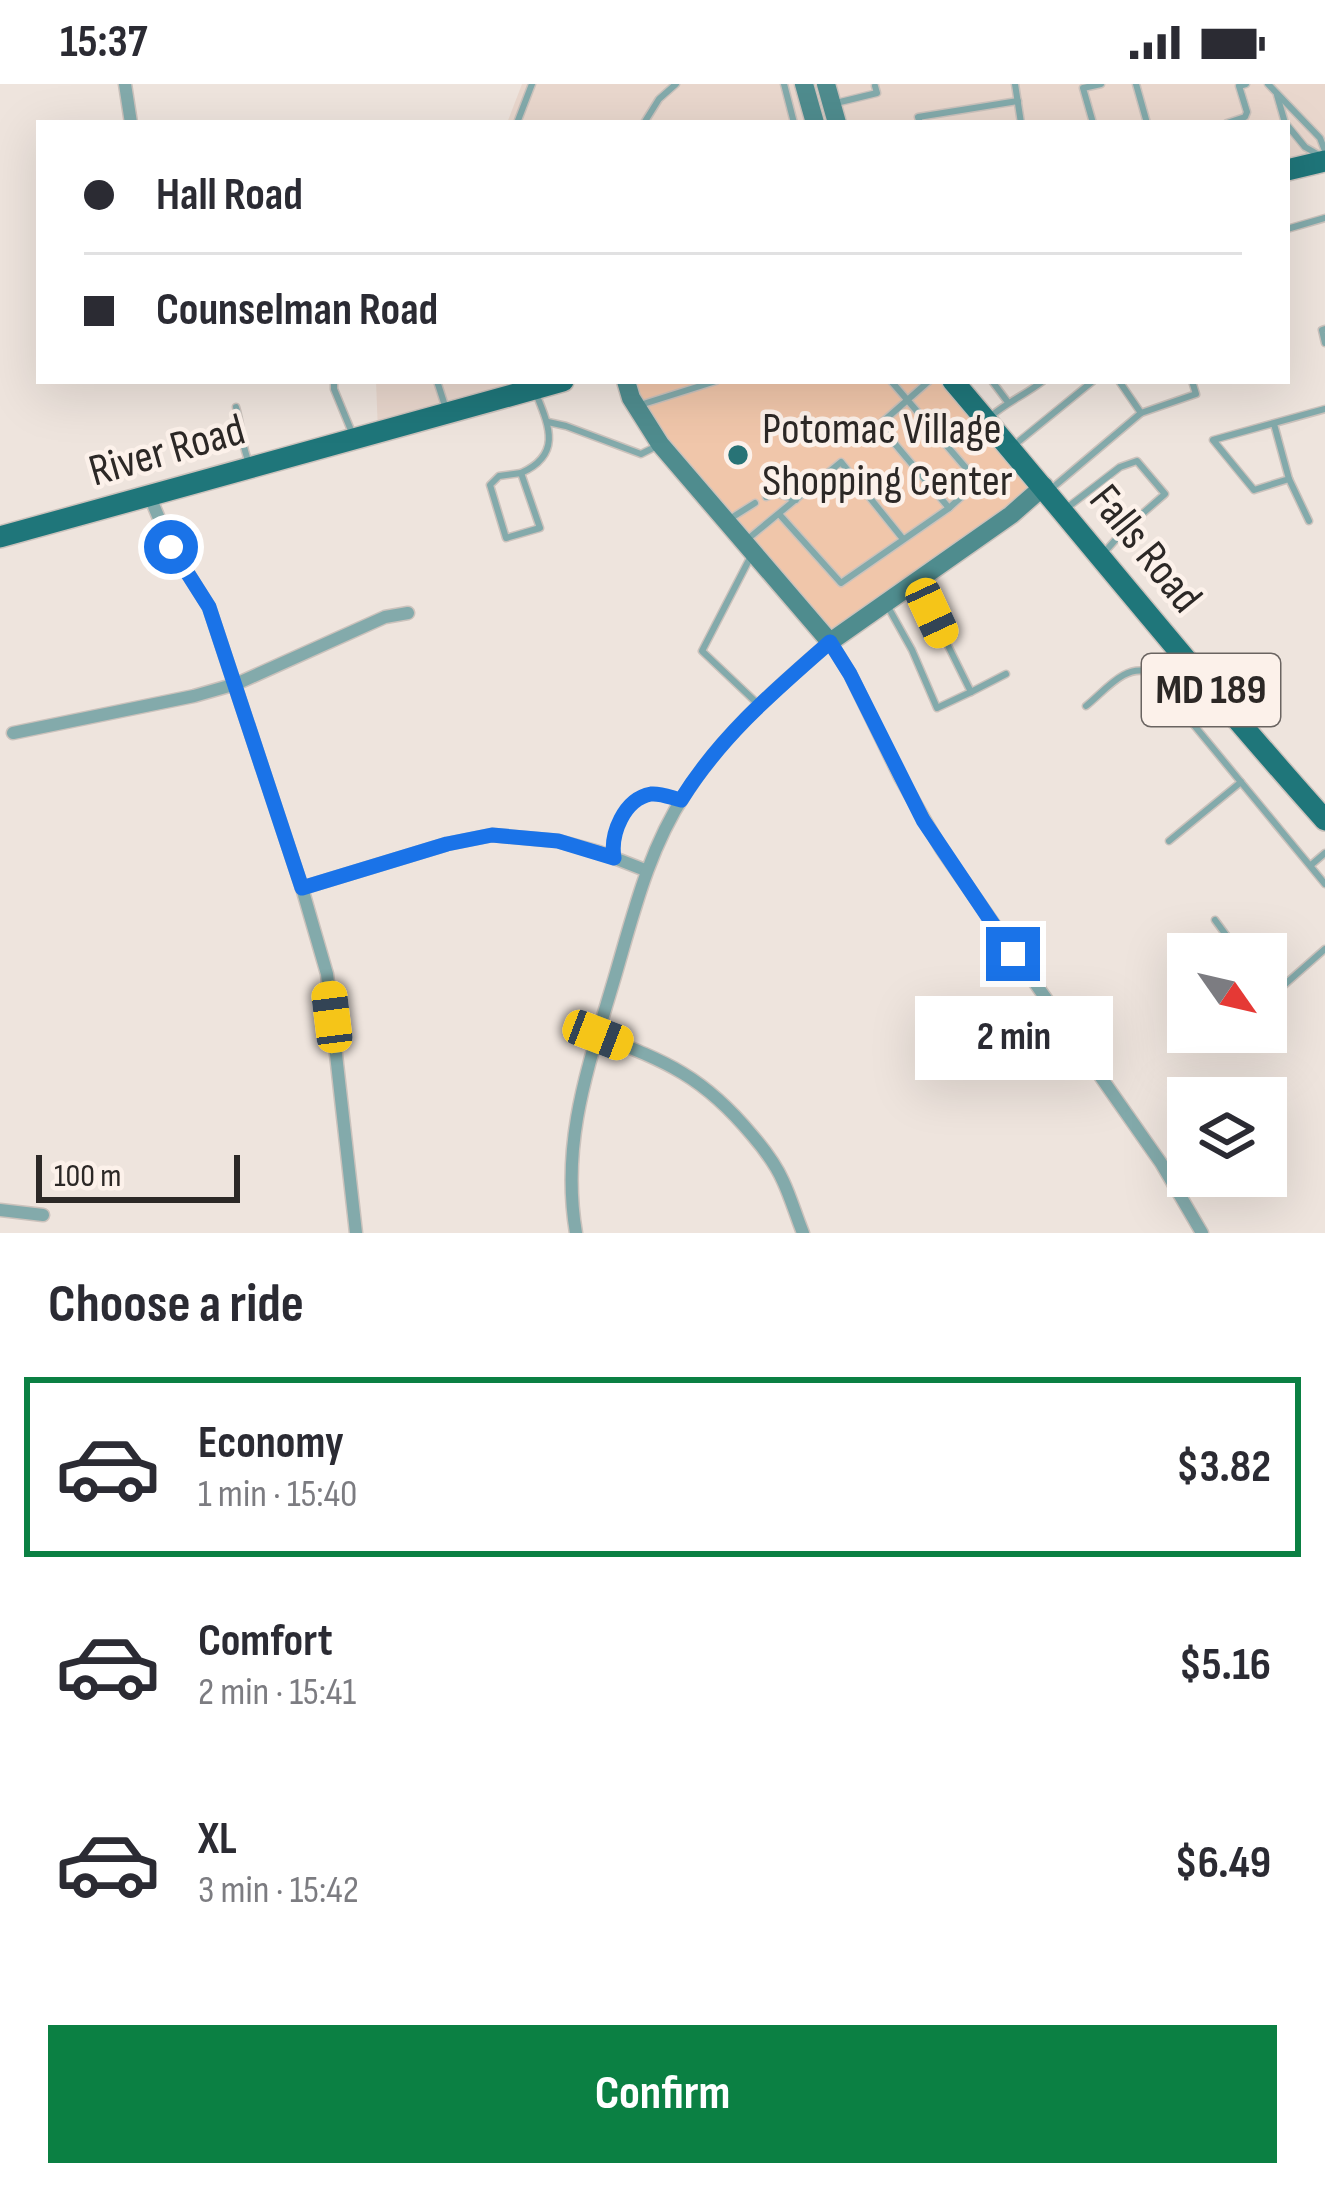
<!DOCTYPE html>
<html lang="en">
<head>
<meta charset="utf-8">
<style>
	:root { --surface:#fff; --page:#f7f7f7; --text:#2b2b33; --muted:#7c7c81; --line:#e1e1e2; --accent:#0b8043 }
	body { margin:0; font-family:"Sofia Sans Condensed",sans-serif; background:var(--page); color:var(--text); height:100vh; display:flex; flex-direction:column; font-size:45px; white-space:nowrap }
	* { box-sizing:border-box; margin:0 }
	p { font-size:39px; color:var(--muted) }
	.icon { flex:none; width:66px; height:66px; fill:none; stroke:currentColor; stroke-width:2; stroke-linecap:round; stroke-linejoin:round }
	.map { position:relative; height:1149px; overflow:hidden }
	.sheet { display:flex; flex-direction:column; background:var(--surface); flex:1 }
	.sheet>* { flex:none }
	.hud { position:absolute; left:36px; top:36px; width:1254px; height:264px; border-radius:0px; box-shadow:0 12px 48px #0002; display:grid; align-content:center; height:264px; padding:0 48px; background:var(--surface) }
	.needle { width:78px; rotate:124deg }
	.tools { position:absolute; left:1167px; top:849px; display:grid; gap:24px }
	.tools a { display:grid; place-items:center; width:120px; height:120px; border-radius:0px; background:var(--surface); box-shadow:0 12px 48px #0002; font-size:60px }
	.scale { position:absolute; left:36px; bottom:30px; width:204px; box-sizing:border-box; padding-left:12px; border:6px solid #2c2826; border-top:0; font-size:33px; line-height:42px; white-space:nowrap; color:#2c2826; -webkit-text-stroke:9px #fcf1ea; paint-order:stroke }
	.end { position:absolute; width:54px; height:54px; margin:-27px; border:15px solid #1a73e8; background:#fff; box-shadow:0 0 0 6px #fff }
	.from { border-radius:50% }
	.bubble { position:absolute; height:84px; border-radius:0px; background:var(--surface); box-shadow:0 12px 48px #0002; font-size:39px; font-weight:700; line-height:84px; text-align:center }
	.car { position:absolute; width:36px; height:72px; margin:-36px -18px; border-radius:15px; box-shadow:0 0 9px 3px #0007; background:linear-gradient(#f5c518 24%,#345 0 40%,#f5c518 0 76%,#345 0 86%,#f5c518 0) }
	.hud b { display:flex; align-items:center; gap:42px; height:114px; font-size:45px }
	.hud b+b { border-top:3px solid var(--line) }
	.hud i { width:30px; height:30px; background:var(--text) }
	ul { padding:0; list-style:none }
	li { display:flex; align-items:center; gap:36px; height:180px; margin:0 24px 18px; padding:0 24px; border:6px solid transparent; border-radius:0px }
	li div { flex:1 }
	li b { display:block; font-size:45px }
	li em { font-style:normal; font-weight:700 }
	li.current { border-color:var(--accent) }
	li>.icon { width:108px; height:108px; stroke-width:1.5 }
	h2 { padding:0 48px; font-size:54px; line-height:144px }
	.button { display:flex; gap:24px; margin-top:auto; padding:24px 48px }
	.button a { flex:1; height:138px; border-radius:0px; background:var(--accent); color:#fff; font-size:48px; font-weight:700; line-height:138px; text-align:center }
	.status { display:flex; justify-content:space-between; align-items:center; height:84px; padding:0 60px; background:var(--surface); direction:ltr }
	.status svg { height:33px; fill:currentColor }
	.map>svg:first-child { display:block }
	.built { fill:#e9d7cd }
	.green { fill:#f0c6aa }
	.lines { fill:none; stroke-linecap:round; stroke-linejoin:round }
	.lane-casing { stroke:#cbc2bc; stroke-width:9 }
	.street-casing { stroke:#cbc2bc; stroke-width:15 }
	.secondary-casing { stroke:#cbc2bc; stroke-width:21 }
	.primary-casing { stroke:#cbc2bc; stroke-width:24 }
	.lane { stroke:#83aaab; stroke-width:6 }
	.street { stroke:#83aaab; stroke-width:12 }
	.secondary { stroke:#4f8c8e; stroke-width:18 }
	.primary { stroke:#1f767a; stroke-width:21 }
	.route { stroke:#1a73e8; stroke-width:15 }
	.poi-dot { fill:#287376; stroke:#fcf1ea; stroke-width:4.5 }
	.labels { text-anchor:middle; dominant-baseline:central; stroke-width:9; stroke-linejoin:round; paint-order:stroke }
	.shield { fill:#fcf1ea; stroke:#6a6461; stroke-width:3 }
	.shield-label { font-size:42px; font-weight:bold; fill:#2c2826 }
	.poi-label { font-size:45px; fill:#2c2826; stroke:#fcf1ea; text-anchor:start }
	.street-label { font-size:45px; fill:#2c2826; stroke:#fcf1ea }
</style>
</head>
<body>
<div class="status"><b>15:37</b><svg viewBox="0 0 49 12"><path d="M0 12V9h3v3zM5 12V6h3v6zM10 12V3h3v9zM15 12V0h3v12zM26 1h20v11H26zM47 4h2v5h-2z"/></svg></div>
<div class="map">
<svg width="1325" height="1149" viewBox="0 0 1325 1149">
	<rect width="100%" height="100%" fill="#eee4dd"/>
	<!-- built -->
	<g class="built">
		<path d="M522,0H1325V78L1287,89V39H507Z"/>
		<path d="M376,297H563L378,348Z"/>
	</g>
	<!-- green -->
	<path class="green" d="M626,297H953L1044,402L830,558L707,418Z"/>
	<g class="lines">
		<!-- lane casing -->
		<g class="lane-casing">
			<g id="lane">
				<path d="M784,0L794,39"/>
				<path d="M1015,0L1021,39"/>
				<path d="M1136,0L1147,39"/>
				<path d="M1268,0L1320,54L1325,67"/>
				<path d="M1277,11L1285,39"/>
				<path d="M836,19L877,9L875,2"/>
				<path d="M517,39L532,0"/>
				<path d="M644,39L659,15L676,0"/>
				<path d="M920,39L918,33L1018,17"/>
				<path d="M1093,39L1083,4L1101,0"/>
				<path d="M1227,39L1245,33L1247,28L1239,2L1246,0"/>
				<path d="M1287,41L1305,63L1319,71"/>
				<path d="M1287,145L1325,134"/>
				<path d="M1325,245L1322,246L1325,259"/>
				<path d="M334,297V305L353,351"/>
				<path d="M437,297L446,325"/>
				<path d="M891,297L978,398L949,424L879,341L929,297"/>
				<path d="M992,297L1007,317"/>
				<path d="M1119,297L1141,329"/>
				<path d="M640,321L716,297"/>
				<path d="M236,323C242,343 241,362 250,381"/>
				<path d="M990,333C1007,318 1025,311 1043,297"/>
				<path d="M548,338L566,342L641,370L657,362"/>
				<path d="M1274,340L1289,395L1254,406L1213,356L1325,325"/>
				<path d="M1012,363L1093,297"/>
				<path d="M521,389L540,444L506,454L490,401L499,392Z"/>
				<path d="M521,389C561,371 550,344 537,312"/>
				<path d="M1289,395L1309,437"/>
				<path d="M1051,405L1141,329L1196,310L1192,297"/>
				<path d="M766,413L777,409L796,416"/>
				<path d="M1068,423L1120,383L1137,377L1165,410L1126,444L1102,471"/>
				<path d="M779,430L841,499L949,424"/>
				<path d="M728,436L755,419"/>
				<path d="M749,454L841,378L903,455"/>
				<path d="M750,474L702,567L758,620"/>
				<path d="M888,523L912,566L937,624L971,608L918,501"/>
				<path d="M971,608L1006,590"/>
				<path d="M1086,622C1105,607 1126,578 1151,589L1325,800"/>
				<path d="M1188,633L1212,612"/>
				<path d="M1169,757L1241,698"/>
				<path d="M613,773C610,749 625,715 651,710C661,709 672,714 681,716"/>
				<path d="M1311,781L1325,769"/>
				<path d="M1215,836L1240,870"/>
				<path d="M1266,904L1276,906L1283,902L1325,865"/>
			</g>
		</g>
		<!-- street casing -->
		<g class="street-casing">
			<g id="street">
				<path d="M125,0L131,39"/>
				<path d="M150,413L171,463L209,523L302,804L327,890L356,1149"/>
				<path d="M13,649L194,612L236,600L385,533L408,529"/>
				<path d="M302,804L447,760L492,751L558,757L599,768L645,786"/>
				<path d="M598,951C667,978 703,992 752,1051C764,1065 775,1079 783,1097C791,1114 796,1132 803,1149"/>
				<path d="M0,1126L43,1131"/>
				<path d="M576,1149C560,1055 590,978 616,889C634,827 649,765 685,710C724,649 776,605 830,558L850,590L900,693L942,766L1161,1079L1202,1149"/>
			</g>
		</g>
		<!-- secondary casing -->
		<g class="secondary-casing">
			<g id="secondary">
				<path d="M804,0L815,39"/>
				<path d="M826,0L837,39"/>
				<path d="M626,297L631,314L660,360L830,558L1011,431L1044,402"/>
			</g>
		</g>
		<!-- primary casing -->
		<g class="primary-casing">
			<g id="primary">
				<path d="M1287,86L1325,77"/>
				<path d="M953,297C1077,443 1197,593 1325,736"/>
				<path d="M0,453L563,297"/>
			</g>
		</g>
		<!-- lane -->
		<use href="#lane" class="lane"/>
		<!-- street -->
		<use href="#street" class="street"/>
		<!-- secondary -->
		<use href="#secondary" class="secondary"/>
		<!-- primary -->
		<use href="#primary" class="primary"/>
	</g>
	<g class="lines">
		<!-- route -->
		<path class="route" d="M171,463L209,523L302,804L447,760L492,751L558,757L614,774C610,750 624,715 651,710C661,709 672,714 681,716C720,653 774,607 830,558L850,590L923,736L1013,870"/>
	</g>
	<!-- markers -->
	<circle class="poi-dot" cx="738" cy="371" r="12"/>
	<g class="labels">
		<!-- shield labels -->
		<rect class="shield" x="1142" y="570" width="138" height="72" rx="9"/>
		<g class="shield-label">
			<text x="1211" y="606">MD 189</text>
		</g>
		<!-- poi labels -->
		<g class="poi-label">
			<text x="762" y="345">Potomac Village<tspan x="762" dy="52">Shopping Center</tspan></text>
		</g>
		<!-- street labels -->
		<g class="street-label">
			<text transform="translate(167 367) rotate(-16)">River Road</text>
			<text transform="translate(1145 465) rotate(51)">Falls Road</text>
		</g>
	</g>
</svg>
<div class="tools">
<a><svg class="needle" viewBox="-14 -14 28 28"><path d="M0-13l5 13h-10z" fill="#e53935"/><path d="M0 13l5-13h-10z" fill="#7c7c81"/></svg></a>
<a><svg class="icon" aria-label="layers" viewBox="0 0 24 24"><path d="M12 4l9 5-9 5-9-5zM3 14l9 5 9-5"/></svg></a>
</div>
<div class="scale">100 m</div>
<i class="end from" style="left:171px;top:463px"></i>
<i class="end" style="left:1013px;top:870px"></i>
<div class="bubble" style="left:915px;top:912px;width:198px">2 min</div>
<i class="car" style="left:932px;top:529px;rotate:155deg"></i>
<i class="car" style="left:332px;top:933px;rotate:353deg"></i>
<i class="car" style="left:598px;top:951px;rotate:111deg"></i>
<div class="hud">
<b><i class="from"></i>Hall Road</b>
<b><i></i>Counselman Road</b>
</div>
</div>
<section class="sheet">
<h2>Choose a ride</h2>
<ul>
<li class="current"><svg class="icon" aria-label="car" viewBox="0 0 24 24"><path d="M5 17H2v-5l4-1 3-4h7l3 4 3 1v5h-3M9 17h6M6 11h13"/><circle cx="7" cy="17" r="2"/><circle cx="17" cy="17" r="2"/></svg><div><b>Economy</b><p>1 min · 15:40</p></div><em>$3.82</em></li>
<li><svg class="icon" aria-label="car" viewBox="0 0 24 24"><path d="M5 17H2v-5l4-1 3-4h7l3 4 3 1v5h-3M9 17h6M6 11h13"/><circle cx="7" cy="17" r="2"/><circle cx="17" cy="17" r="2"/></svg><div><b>Comfort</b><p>2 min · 15:41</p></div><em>$5.16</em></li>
<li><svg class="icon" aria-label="car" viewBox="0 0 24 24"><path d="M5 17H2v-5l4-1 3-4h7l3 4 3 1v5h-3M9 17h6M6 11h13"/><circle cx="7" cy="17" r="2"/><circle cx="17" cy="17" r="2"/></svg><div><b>XL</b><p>3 min · 15:42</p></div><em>$6.49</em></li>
</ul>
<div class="button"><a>Confirm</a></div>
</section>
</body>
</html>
